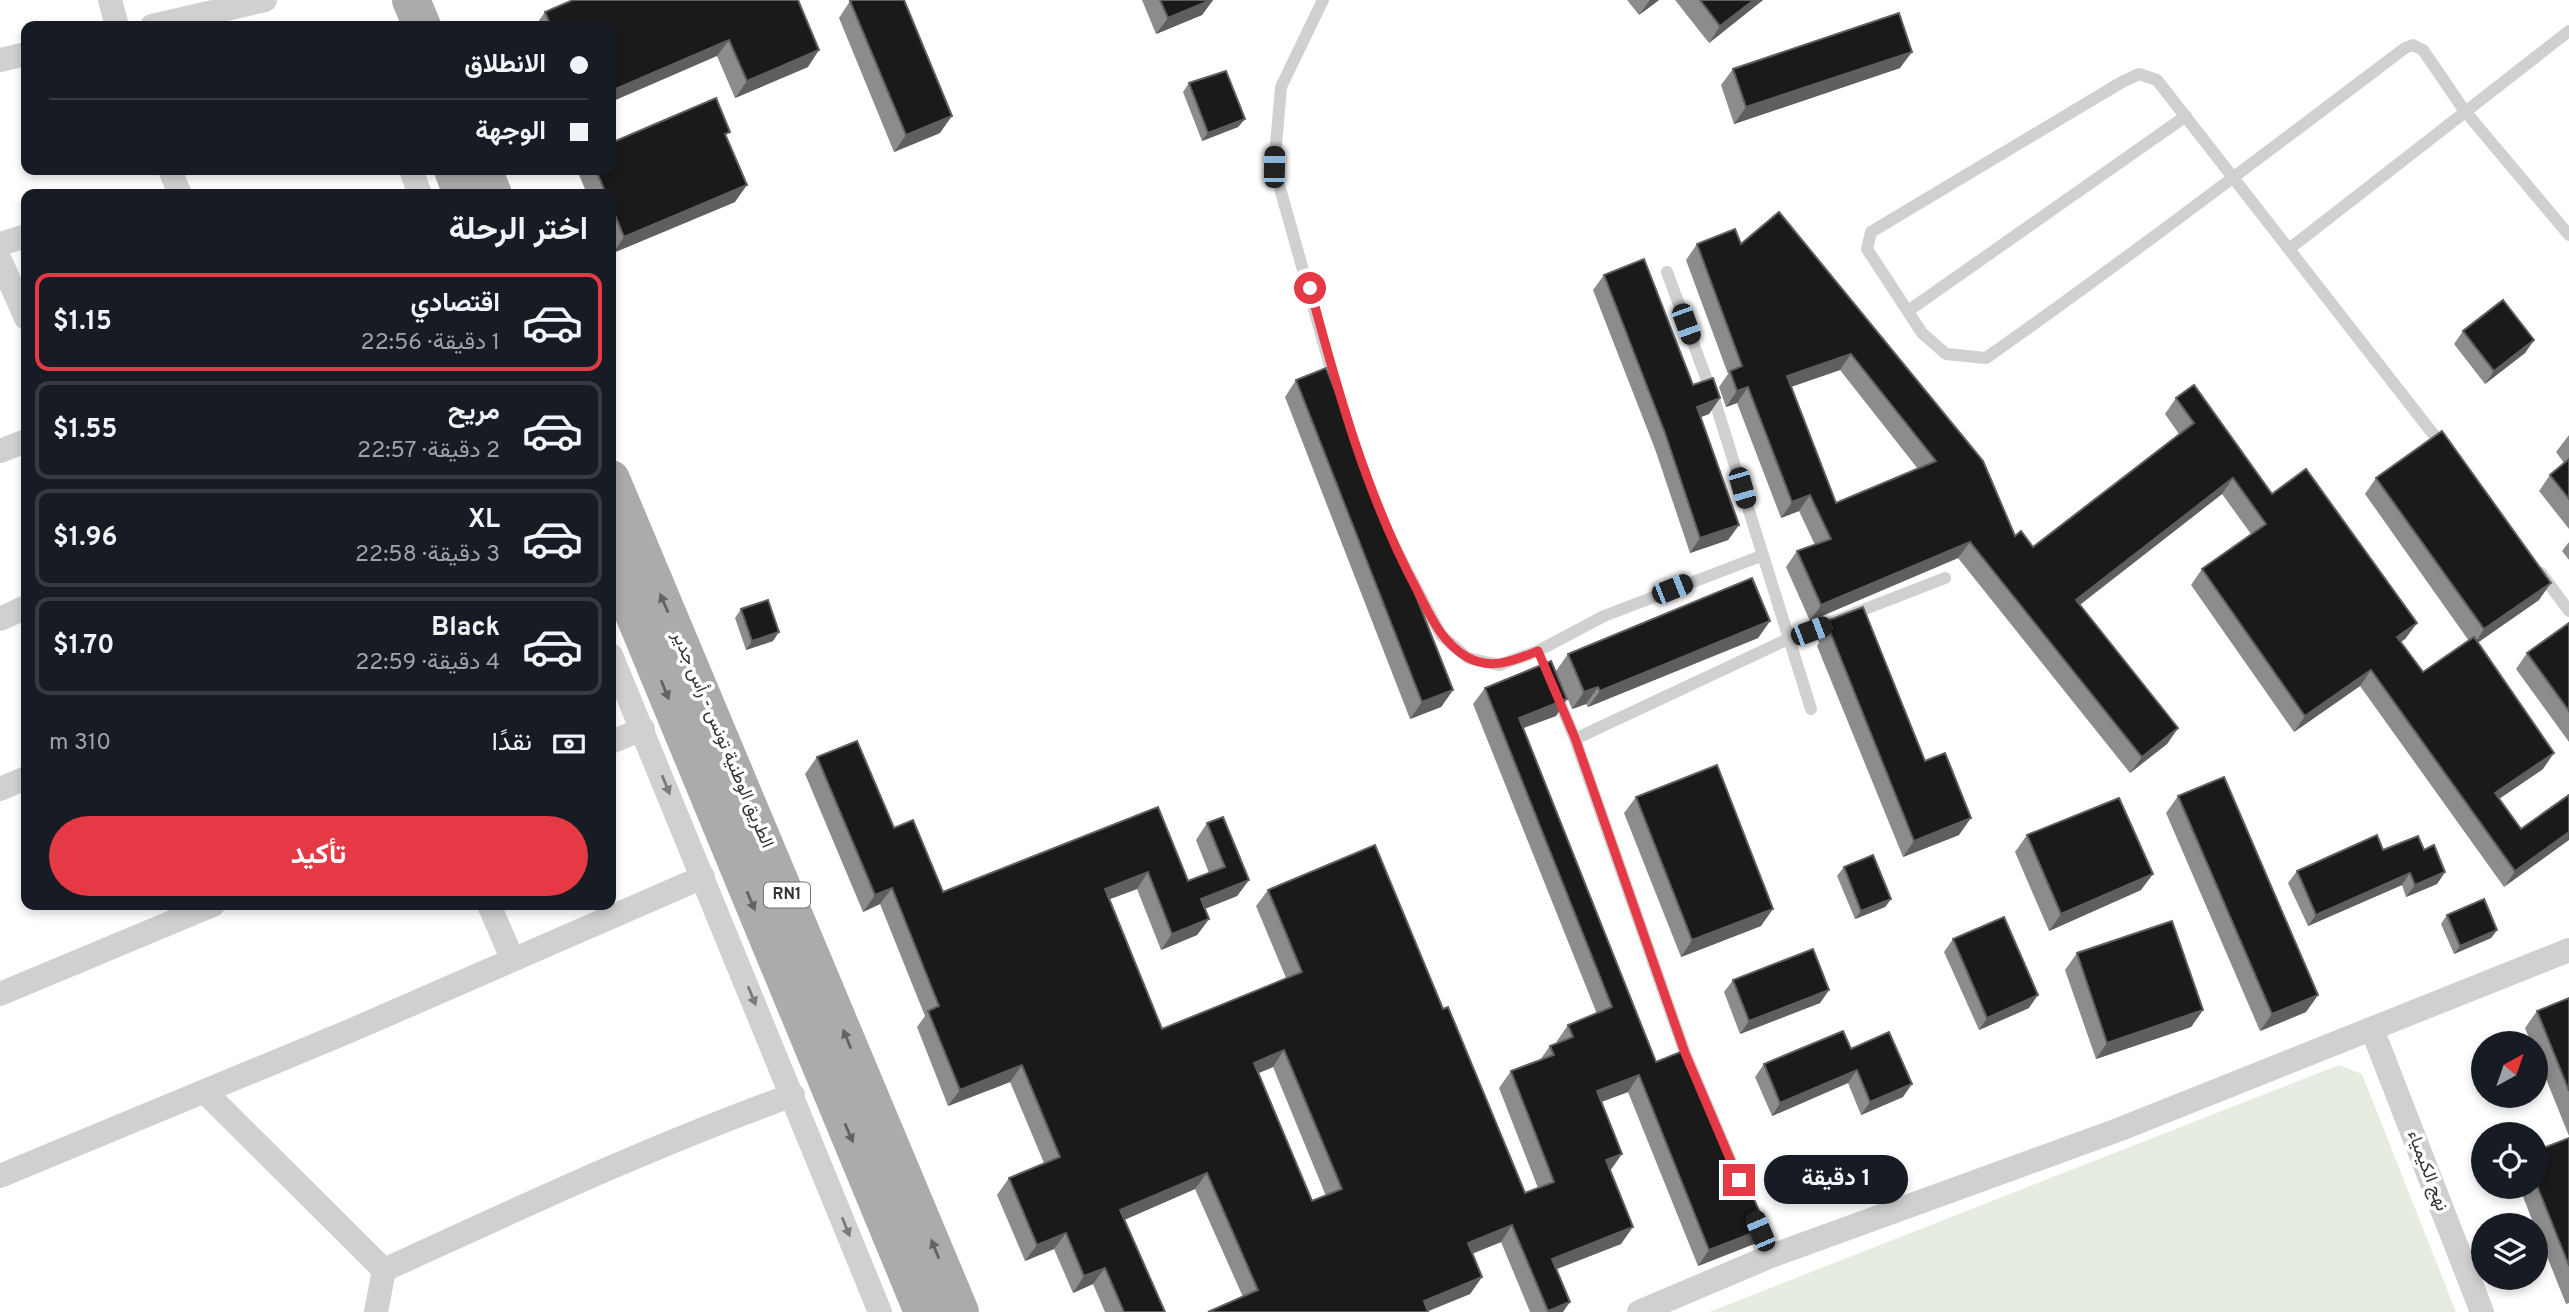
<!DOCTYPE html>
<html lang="ar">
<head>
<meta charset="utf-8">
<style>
	:root { --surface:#171b24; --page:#242831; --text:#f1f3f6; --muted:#9ea1a6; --line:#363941; --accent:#e63946 }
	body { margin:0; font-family:Overpass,Vazirmatn,sans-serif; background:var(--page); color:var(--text); direction:rtl; height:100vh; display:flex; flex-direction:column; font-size:26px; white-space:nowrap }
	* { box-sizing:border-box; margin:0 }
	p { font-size:23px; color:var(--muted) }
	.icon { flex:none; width:38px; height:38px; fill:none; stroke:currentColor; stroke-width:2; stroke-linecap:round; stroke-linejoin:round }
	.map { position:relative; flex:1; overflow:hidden; direction:ltr }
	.side { position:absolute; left:21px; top:189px; width:595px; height:721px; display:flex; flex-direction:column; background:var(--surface); border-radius:14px; box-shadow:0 4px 10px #0003; direction:rtl }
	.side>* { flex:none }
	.banner { position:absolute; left:21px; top:21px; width:595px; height:154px; border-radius:14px; box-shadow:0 4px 10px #0003; direction:rtl; display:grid; align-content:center; height:154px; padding:0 28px; background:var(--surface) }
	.needle { width:46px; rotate:40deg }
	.buttons { position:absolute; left:2471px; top:1031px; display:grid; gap:14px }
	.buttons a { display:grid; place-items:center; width:77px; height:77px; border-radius:50%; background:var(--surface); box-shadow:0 4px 10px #0003; font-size:35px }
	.end { position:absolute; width:32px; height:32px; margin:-16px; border:9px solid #e63946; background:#fff; box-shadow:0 0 0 4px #fff }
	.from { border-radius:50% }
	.bubble { position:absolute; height:49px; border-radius:24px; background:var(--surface); box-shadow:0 4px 10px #0003; font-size:23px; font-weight:700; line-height:49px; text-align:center; direction:rtl }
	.car { position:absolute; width:21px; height:42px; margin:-21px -10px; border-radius:9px; box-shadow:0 0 5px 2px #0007; background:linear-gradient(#222 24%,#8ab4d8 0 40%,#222 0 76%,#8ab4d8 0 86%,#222 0) }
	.banner b { display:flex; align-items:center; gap:24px; height:66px; font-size:26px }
	.banner b+b { border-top:2px solid var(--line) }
	.banner i { width:18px; height:18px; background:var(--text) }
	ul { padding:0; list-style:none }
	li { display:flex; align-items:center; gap:21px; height:98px; margin:0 14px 10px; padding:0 14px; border:4px solid var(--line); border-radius:14px }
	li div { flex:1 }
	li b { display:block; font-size:26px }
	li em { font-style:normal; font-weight:700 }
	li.current { border-color:var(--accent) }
	li>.icon { width:63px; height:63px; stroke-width:1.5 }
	h2 { padding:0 28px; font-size:32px; line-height:84px }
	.pay { display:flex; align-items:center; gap:18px; height:77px; padding:0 28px; font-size:26px }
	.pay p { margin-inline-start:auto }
	.button { display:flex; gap:14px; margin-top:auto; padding:14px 28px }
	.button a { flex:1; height:80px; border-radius:42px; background:var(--accent); color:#fff; font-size:28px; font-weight:700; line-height:80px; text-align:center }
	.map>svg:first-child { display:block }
	.green { fill:#e6ecdf }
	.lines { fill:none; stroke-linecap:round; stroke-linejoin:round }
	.lane { stroke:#d0d0d0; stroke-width:12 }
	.street { stroke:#d0d0d0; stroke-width:24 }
	.primary { stroke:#ababab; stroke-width:38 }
	.wall { fill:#8c8c8c; fill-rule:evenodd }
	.shaded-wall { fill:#5f5f5f }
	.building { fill:#1a1a1a; stroke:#5f5f5f; stroke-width:2; fill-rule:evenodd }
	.oneway { fill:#636363 }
	.oneway2 { fill:#7a7a7a }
	.route { stroke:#e63946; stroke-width:9 }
	.labels { text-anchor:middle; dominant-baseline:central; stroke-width:7; stroke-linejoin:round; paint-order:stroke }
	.shield { fill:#fff; stroke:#707070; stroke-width:2 }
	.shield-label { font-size:16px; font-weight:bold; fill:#333 }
	.street-label { font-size:18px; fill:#333; stroke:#fff }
</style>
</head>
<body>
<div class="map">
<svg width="2569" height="1312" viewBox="0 0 2569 1312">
	<rect width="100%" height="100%" fill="#fff"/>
	<!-- green -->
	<path class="green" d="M2339,1065L2362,1074L2456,1312H1709Z"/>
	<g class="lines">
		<!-- lane -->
		<g class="lane">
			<path d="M1323,0L1281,87L1274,167L1346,423"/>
			<path d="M2289,249L2569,31"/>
			<path d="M1667,272L1715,402L1811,709"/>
			<path d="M1908,311L2186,116"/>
			<path d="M2444,448L2157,80L2139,74L2122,82L1871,232L1867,249L1922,333L1946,354L1986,358C2128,258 2266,153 2405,48L2413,45L2423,50L2464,110L2569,235"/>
			<path d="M1396,550L1441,635L1468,658L1499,665L1538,651L1604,616L1761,556"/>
			<path d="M2541,573L2569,611"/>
			<path d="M1556,693L1575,739L1685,1053L1771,1256"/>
			<path d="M1575,739L1788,639L1945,578"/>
		</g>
		<!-- street -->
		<g class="street">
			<path d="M110,0L117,26"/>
			<path d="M152,26L265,0"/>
			<path d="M0,60L26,54"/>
			<path d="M170,170L180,194"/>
			<path d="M411,170L420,194"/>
			<path d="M0,244L26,236"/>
			<path d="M0,260L26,318"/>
			<path d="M0,451L26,441"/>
			<path d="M0,619L26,607"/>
			<path d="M611,655L880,1312"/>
			<path d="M611,742L643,729"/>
			<path d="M0,789L26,778"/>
			<path d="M489,905L512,958"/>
			<path d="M0,994L213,905"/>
			<path d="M2372,1029L2482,1312"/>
			<path d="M205,1092L384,1270"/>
			<path d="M0,1176L352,1030L703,877"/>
			<path d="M384,1270C518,1209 653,1145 793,1095"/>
			<path d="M376,1312L384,1270"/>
			<path d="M1639,1312L1771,1256L2118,1130L2569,950"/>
		</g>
		<!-- primary -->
		<g class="primary">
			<path d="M411,0L422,26"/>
			<path d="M453,170L462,194"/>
			<path d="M483,170L493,194"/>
			<path d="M611,479L960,1312"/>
			<path d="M611,559L923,1312"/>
		</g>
	</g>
	<!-- wall -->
	<g class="wall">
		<path d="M798,0L808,67L735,98L717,56L611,26H535L545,12Z"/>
		<path d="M1142,0H1213L1202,15L1156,34Z"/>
		<path d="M1627,0H1659L1639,15Z"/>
		<path d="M1675,0H1763L1709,43Z"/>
		<path d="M850,1L940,133L894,152L839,18Z"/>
		<path d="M1900,68L1734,124L1721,85L1733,69Z"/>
		<path d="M1189,83L1245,119L1238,127L1202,141L1183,92Z"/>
		<path d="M577,170H611L735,202L613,253L611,249V194H587Z"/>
		<path d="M1779,212L2015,536L2033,547L2179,434L2165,414L2176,398L2272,494L2417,623L2405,639L2401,642L2423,672L2469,641L2365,494L2376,478L2539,600L2478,642L2543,769L2499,799L2521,829L2569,795L2504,887L2360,686L2294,732L2191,585L2202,569L2251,534L2222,494L2080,605L2178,728L2167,744L2130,773L1958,558L1810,621L1786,567L1797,551L1815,545L1799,511L1781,518L1737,403L1726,407L1719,387L1728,374L1686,260L1697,244H1741ZM1840,370L1918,469L1836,503L1791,387Z"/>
		<path d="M1604,275L1693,385L1720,398L1709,414L1700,417L1739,525L1728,540L1690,553L1655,449L1593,290Z"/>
		<path d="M2463,331L2534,340L2525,353L2485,384L2454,344Z"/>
		<path d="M1296,380L1453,690L1441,707L1410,719L1285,397Z"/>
		<path d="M2569,435V529L2539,491L2550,475L2564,463L2556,452Z"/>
		<path d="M2569,542V560L2562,551Z"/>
		<path d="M741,609L773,641L746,650L735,618Z"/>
		<path d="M1829,620L1925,761L1959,835L1903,857L1817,646L1819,643L1817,637Z"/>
		<path d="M1770,621L1758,638L1588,707L1586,704L1572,709L1556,671L1568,654Z"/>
		<path d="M2569,623V742L2516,669L2527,653Z"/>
		<path d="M1485,688L1567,699L1556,716L1523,728L1656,1062L1740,1193L1766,1228L1754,1244L1698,1266L1628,1092L1601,1102L1621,1244L1557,1269L1563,1312H1530L1501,1242L1472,1254L1482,1277L1470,1294L1428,1311L1243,1297L1195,1189L1124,1220L1165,1312H1105L1093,1284L1073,1293L1054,1249L1025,1261L997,1195L1009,1178L1044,1163L1010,1082L948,1106L917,1027L925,1016L880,904L863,912L805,774L817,757L894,828L943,892L1158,807L1188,881L1209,873L1196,840L1207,823L1249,880L1237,896L1205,909L1209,919L1197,935L1161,950L1137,889L1110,899L1162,1029L1286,978L1256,906L1268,890L1443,1009L1525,1193L1538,1188L1499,1088L1511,1071L1540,1060L1550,1046L1557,1043V1041L1568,1025L1597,1014L1473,704ZM1273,1067L1326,1196L1312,1201L1258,1073Z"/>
		<path d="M2178,796L2318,995L2306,1012L2260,1031L2166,813Z"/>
		<path d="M1636,797L1761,926L1681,957L1624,813Z"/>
		<path d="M2027,835L2141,890L2049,931L2015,852Z"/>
		<path d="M2383,850H2424L2445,872L2437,884L2406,897L2402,885L2308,926L2288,883L2297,871Z"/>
		<path d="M1844,867L1891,899L1885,907L1855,919L1837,876Z"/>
		<path d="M2447,915L2497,930L2491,938L2454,954L2441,924Z"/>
		<path d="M1953,939L2029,1008L1979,1030L1944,952Z"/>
		<path d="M2077,953L2203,1010L2191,1027L2096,1059L2065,970Z"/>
		<path d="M1733,980L1829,990L1820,1003L1740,1034L1724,992Z"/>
		<path d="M2569,998V1136L2536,1054V1043H2531L2525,1028L2537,1011Z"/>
		<path d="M1851,1049L1903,1097L1861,1115L1848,1083L1772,1116L1755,1077L1764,1064Z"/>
		<path d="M2569,1138V1303L2566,1304L2536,1229V1225H2534L2519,1186H2536V1151Z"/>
	</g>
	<!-- shaded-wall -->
	<g class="shaded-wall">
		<path d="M1211,0H1213L1202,15L1156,34L1168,18Z"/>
		<path d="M1650,0H1659L1639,15Z"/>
		<path d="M1754,0H1763L1709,43L1720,26Z"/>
		<path d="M729,40L717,56L611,102V91Z"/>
		<path d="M819,50L808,67L735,98L747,81Z"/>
		<path d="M1912,52L1900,68L1734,124L1746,107Z"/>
		<path d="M952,116L940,133L894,152L906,135Z"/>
		<path d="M1245,119L1238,127L1202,141L1208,133Z"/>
		<path d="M747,185L735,202L613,253L624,237Z"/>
		<path d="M2534,340L2525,353L2485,384L2494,371Z"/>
		<path d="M1851,354L1840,370L1776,392L1787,376Z"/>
		<path d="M1748,387L1737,403L1726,407L1737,391Z"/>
		<path d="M1720,398L1709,414L1686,423L1697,407Z"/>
		<path d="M2233,478L2222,494L2065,616L2076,600Z"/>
		<path d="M1810,495L1799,511L1781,518L1792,502Z"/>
		<path d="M1739,525L1728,540L1690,553L1700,538Z"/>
		<path d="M1970,542L1958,558L1810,621L1821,605Z"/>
		<path d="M2551,583L2539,600L2473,646L2484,629Z"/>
		<path d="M1770,621L1758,638L1588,707L1600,691Z"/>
		<path d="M2417,623L2405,639L2386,653L2397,637Z"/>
		<path d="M779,632L773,641L746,650L752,641Z"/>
		<path d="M2371,670L2360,686L2294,732L2305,716Z"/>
		<path d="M1598,687L1586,704L1572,709L1584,692Z"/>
		<path d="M1453,690L1441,707L1410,719L1422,702Z"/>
		<path d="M1567,699L1556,716L1507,734L1519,718Z"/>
		<path d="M2178,728L2167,744L2130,773L2142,757Z"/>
		<path d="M2554,753L2543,769L2484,809L2495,793Z"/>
		<path d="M1971,818L1959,835L1903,857L1914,841Z"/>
		<path d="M2569,832V840L2504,887L2515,871Z"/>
		<path d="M1148,872L1137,889L1094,905L1105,889Z"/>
		<path d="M2445,872L2437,884L2406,897L2415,885Z"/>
		<path d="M2410,873L2402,885L2308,926L2316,915Z"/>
		<path d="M2153,874L2141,890L2049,931L2061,914Z"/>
		<path d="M1249,880L1237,896L1189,915L1201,899Z"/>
		<path d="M892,888L880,904L863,912L875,895Z"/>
		<path d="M1891,899L1885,907L1855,919L1861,911Z"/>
		<path d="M1773,909L1761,926L1681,957L1692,940Z"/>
		<path d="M1209,919L1197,935L1161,950L1172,934Z"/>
		<path d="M2497,930L2491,938L2454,954L2460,946Z"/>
		<path d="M1829,990L1820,1003L1740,1034L1749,1021Z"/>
		<path d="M2038,995L2029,1008L1979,1030L1987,1018Z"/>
		<path d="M2318,995L2306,1012L2260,1031L2272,1014Z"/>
		<path d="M2203,1010L2191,1027L2096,1059L2107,1043Z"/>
		<path d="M1284,1050L1273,1067L1242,1080L1254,1063Z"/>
		<path d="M1022,1065L1010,1082L948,1106L960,1090Z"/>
		<path d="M1857,1070L1848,1083L1772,1116L1780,1103Z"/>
		<path d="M1639,1075L1628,1092L1585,1108L1597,1091Z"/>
		<path d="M1912,1084L1903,1097L1861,1115L1870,1102Z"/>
		<path d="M1622,1154L1610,1171L1606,1160Z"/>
		<path d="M1207,1173L1195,1189L1108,1227L1120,1210Z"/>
		<path d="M1512,1225L1501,1242L1456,1260L1468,1243Z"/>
		<path d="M1633,1227L1621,1244L1541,1275L1552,1259Z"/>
		<path d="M1766,1228L1754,1244L1698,1266L1709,1250Z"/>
		<path d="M1066,1233L1054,1249L1025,1261L1037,1245Z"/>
		<path d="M1105,1268L1093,1284L1073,1293L1084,1276Z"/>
		<path d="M1482,1277L1470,1294L1426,1312L1424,1301Z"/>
		<path d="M1570,1302L1563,1312H1547L1548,1311Z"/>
	</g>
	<!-- building -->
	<g class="building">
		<path d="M573,0H798L819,50L747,81L729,40L611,91V26H551L545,12Z"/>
		<path d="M854,0H904L952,116L906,135L850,1Z"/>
		<path d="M1160,0H1211L1168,18Z"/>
		<path d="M1700,0H1754L1720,26Z"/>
		<path d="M1899,13L1912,52L1746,107L1733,69Z"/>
		<path d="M1226,71L1245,119L1208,133L1189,83Z"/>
		<path d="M716,98L730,132L725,134L747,185L624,237L611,205V194H606L596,170H611V143Z"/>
		<path d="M1779,212L1983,461L2015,536L2021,531L2033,547L2194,423L2176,398L2194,385L2272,494L2306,469L2417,623L2397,637L2423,672L2474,637L2554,753L2495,793L2521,829L2569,795V832L2515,871L2371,670L2305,716L2202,569L2266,524L2233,478L2076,600L2178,728L2142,757L1970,542L1821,605L1797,551L1831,539L1810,495L1792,502L1748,387L1737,391L1730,371L1742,366L1697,244L1735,229L1741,244ZM1851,354L1936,461L1836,503L1787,376Z"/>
		<path d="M1644,259L1693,385L1713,378L1720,398L1697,407L1739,525L1700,538L1665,433L1604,275Z"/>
		<path d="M2503,300L2534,340L2494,371L2463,331Z"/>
		<path d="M1326,368L1453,690L1422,702L1296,380Z"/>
		<path d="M2442,431L2551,583L2484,629L2376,478Z"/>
		<path d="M2569,459V499L2550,475Z"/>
		<path d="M1752,578L1770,621L1600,691L1598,687L1584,692L1568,654Z"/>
		<path d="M768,600L779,632L752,641L741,609Z"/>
		<path d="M1863,607L1925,761L1945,753L1971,818L1914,841L1829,629L1832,628L1829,620Z"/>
		<path d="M2569,623V711L2527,653Z"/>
		<path d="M1551,661L1567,699L1519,718L1656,1062L1683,1051L1740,1193L1750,1189L1766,1228L1709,1250L1639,1075L1597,1091L1622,1154L1606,1160L1633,1227L1552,1259L1570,1302L1548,1311L1512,1225L1468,1243L1482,1277L1424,1301L1428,1312H1208L1258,1290L1207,1173L1120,1210L1165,1312H1124L1105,1268L1084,1276L1066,1233L1037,1245L1009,1178L1060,1157L1022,1065L960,1090L928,1011L939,1006L892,888L875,895L817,757L857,741L894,828L913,820L943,892L1158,807L1188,881L1225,867L1207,823L1223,817L1249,880L1201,899L1209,919L1172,934L1148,872L1105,889L1162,1029L1302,972L1268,890L1375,845L1443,1009L1448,1007L1525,1193L1554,1182L1511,1071L1554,1055L1550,1046L1573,1037L1568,1025L1612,1007L1485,688ZM1284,1050L1342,1189L1312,1201L1254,1063Z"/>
		<path d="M1717,765L1773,909L1692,940L1636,797Z"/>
		<path d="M2224,777L2318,995L2272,1014L2178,796Z"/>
		<path d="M2119,798L2153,874L2061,914L2027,835Z"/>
		<path d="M2377,835L2383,850L2418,836L2424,850L2434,845L2445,872L2415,885L2410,873L2316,915L2297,871Z"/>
		<path d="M1873,855L1891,899L1861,911L1844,867Z"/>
		<path d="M2484,899L2497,930L2460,946L2447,915Z"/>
		<path d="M2004,917L2038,995L1987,1018L1953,939Z"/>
		<path d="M2172,921L2203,1010L2107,1043L2077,953Z"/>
		<path d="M1813,949L1829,990L1749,1021L1733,980Z"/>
		<path d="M2569,998V1091L2537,1011Z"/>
		<path d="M1843,1031L1851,1049L1889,1032L1912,1084L1870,1102L1857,1070L1780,1103L1764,1064Z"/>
		<path d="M2569,1138V1266L2536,1183V1151Z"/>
	</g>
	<!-- one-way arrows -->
	<defs><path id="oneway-solid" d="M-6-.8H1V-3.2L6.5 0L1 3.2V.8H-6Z" transform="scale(1.75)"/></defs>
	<g class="oneway">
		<use href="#oneway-solid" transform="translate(664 603) rotate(-113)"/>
		<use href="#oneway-solid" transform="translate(665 690) rotate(68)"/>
		<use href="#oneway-solid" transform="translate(751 901) rotate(67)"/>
		<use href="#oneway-solid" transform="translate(847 1039) rotate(-112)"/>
		<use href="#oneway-solid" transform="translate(849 1133) rotate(67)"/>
		<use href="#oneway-solid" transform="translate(935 1249) rotate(-112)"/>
	</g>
	<g class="oneway2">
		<use href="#oneway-solid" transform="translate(666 785) rotate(68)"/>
		<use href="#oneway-solid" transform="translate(752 996) rotate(68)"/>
		<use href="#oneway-solid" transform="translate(846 1227) rotate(68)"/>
	</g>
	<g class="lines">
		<!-- route -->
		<path class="route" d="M1310,288C1338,392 1366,494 1417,590C1430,615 1441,642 1467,657C1491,671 1515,660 1538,651L1575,738L1685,1053L1739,1180"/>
	</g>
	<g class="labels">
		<!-- shield labels -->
		<rect class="shield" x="764" y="882.5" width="46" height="25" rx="5"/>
		<g class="shield-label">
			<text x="787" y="895">RN1</text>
		</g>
		<!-- street labels -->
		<g class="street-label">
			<text transform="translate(722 740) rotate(67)">الطريق الوطنية تونس - رأس جدير</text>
			<text transform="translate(2427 1171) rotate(69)">نهج الكيمياء</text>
		</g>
	</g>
</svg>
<div class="buttons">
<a><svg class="needle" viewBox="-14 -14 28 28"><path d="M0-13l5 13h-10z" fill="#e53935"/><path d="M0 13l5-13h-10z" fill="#9ea1a6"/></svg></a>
<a><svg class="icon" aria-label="locate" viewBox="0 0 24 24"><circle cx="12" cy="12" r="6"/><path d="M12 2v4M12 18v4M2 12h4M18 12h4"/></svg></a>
<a><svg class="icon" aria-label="layers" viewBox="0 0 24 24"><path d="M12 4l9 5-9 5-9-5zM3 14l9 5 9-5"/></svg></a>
</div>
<i class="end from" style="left:1310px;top:288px"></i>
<i class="end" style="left:1739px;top:1180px"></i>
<div class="bubble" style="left:1764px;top:1155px;width:144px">1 دقيقة</div>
<i class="car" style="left:1274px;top:167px;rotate:1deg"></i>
<i class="car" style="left:1686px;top:324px;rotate:160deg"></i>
<i class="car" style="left:1742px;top:488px;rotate:164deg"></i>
<i class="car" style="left:1672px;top:589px;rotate:68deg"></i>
<i class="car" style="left:1811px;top:631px;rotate:69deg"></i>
<i class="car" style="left:1760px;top:1231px;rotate:337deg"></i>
<div class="banner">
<b><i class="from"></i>الانطلاق</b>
<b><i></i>الوجهة</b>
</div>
<section class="side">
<h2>اختر الرحلة</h2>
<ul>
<li class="current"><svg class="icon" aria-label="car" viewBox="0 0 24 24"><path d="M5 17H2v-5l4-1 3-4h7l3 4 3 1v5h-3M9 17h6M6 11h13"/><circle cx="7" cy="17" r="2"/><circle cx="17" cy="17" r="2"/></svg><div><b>اقتصادي</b><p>1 دقيقة · 22:56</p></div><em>$1.15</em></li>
<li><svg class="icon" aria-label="car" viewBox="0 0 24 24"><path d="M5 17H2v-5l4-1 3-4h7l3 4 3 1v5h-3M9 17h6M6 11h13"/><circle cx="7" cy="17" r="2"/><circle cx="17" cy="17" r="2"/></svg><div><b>مريح</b><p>2 دقيقة · 22:57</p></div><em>$1.55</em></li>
<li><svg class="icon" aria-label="car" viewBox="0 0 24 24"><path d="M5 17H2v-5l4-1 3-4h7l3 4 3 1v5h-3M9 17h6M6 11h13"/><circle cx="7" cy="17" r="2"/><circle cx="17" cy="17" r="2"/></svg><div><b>XL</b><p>3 دقيقة · 22:58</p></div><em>$1.96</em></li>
<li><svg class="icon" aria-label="car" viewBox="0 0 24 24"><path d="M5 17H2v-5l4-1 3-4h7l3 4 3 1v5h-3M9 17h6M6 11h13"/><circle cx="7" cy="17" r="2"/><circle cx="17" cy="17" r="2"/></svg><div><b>Black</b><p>4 دقيقة · 22:59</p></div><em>$1.70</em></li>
</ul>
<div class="pay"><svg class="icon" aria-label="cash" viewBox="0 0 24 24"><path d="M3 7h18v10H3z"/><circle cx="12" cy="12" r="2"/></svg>نقدًا<p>310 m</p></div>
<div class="button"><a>تأكيد</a></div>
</section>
</div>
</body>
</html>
